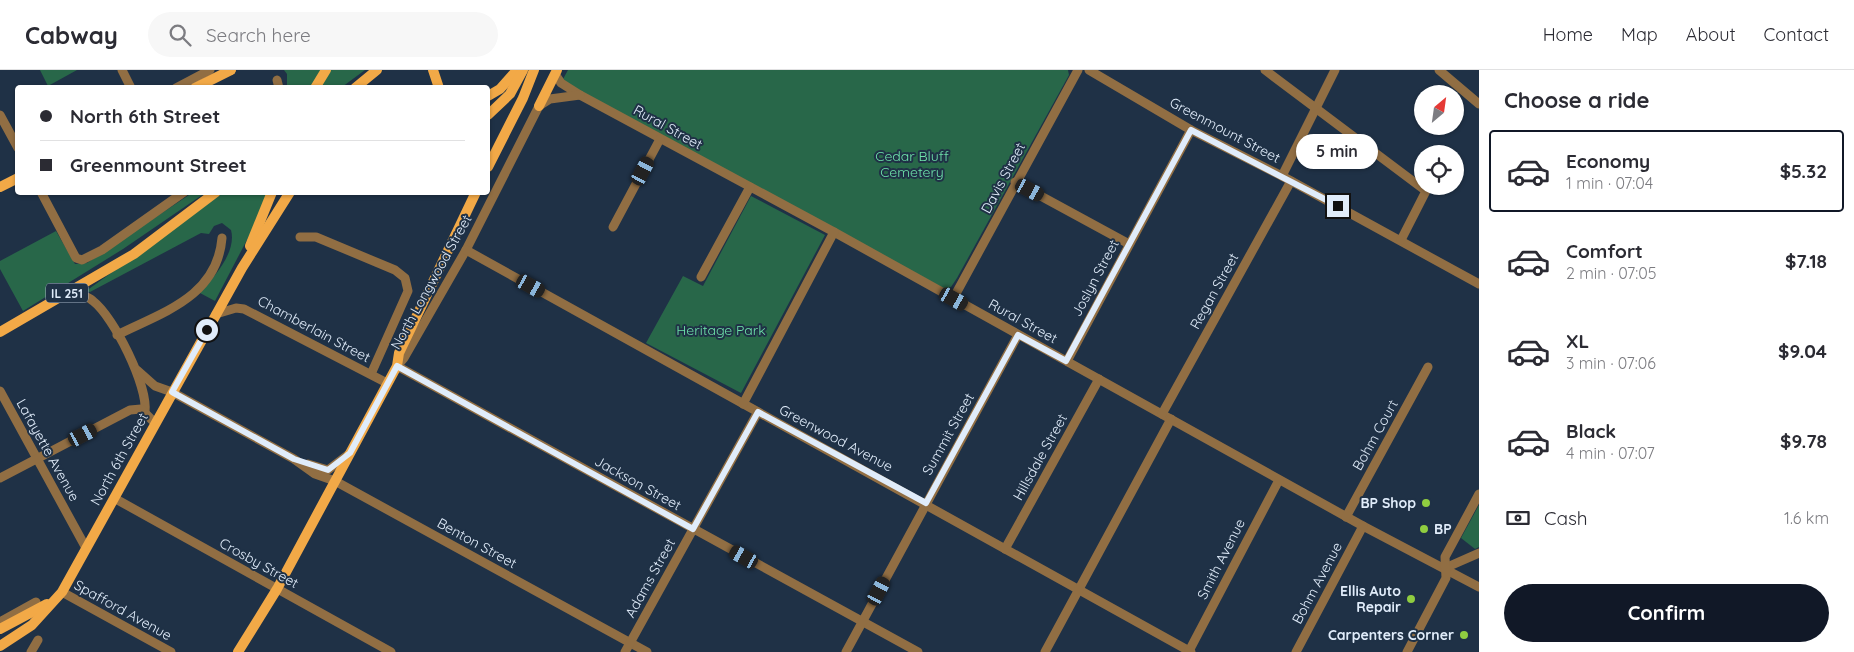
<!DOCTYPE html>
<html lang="en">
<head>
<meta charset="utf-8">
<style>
	:root { --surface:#fff; --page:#f7f7f7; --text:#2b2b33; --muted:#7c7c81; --line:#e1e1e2; --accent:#111827 }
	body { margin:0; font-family:Quicksand,sans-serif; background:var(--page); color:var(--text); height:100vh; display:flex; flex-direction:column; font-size:19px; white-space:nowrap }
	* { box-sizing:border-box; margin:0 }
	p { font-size:16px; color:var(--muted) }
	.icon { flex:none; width:28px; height:28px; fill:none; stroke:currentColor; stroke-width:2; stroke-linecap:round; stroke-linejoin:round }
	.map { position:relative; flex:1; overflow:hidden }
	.drawer { display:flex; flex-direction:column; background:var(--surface); width:375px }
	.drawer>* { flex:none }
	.top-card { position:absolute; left:15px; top:15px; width:475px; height:110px; border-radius:5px; box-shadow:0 1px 4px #0004; display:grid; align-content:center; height:110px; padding:0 25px; background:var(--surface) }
	.needle { width:32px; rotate:29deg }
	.tools { position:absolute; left:1414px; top:15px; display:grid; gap:10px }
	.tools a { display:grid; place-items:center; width:50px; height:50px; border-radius:50%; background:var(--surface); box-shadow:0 1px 4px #0004; font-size:25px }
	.end { position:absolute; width:22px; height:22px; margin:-11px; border:6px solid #e0ecfa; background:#111; box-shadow:0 0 0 2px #111 }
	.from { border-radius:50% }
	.bubble { position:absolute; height:35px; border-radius:18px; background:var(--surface); box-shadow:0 1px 4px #0004; font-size:16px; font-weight:800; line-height:35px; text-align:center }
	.car { position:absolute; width:15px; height:30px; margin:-15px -8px; border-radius:6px; box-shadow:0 0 4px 1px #0007; background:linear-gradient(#222 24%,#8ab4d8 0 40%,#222 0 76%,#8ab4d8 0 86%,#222 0) }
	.top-card b { display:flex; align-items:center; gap:18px; height:48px; font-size:19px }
	.top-card b+b { border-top:1px solid var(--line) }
	.top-card i { width:12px; height:12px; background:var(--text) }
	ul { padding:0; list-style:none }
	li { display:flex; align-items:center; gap:15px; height:82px; margin:0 10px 8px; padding:0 15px; border:2px solid transparent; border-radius:5px }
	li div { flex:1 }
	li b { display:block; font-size:19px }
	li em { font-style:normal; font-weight:800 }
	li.on { border-color:var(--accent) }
	li>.icon { width:45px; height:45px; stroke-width:1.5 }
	h2 { padding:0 25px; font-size:22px; line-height:60px }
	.pay { display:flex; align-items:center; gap:12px; height:55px; padding:0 25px; font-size:19px }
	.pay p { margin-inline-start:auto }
	.button { display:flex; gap:10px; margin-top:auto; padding:10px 25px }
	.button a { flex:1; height:58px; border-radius:30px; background:var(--accent); color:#fff; font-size:20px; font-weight:800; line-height:58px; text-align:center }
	header { display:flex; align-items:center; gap:30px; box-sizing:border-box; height:70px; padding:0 25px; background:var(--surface); border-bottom:1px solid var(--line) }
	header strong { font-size:24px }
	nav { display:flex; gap:28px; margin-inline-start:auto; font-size:18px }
	.search { width:350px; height:45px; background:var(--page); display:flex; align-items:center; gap:12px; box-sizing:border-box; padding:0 18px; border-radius:28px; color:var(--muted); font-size:19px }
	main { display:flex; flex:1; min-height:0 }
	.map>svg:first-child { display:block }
	.green { fill:#286749 }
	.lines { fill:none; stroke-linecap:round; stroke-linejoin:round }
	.minor { stroke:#916e43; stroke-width:9 }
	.major { stroke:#f2a947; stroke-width:10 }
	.route { stroke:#e0ecfa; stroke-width:6 }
	.poi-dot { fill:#90cd40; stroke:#1f3146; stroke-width:2 }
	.labels { text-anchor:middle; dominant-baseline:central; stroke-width:4; stroke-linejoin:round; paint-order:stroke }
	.shield { fill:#1f3146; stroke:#a6b4c4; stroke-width:1 }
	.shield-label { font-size:12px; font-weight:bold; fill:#e0ecfa }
	.street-label { font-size:14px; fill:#e0ecfa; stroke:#1f3146 }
	.park-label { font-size:14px; fill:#6fe3aa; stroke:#1f3146 }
	.poi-label { font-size:14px; font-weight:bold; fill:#e0ecfa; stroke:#1f3146; text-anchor:end }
</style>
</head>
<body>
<header>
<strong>Cabway</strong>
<div class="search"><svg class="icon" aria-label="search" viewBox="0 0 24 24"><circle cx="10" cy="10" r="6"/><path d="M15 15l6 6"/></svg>Search here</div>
<nav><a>Home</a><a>Map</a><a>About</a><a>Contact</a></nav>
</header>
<main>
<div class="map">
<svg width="1479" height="582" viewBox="0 0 1479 582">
	<rect width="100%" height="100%" fill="#1f3146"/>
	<!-- green -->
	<g class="green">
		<path d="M40,0H77L48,16Z"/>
		<path d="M284,0H321L311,18L287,17V4Z"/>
		<path d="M329,0H365L342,17L318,18Z"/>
		<path d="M568,0H1068L1069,5L957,208L951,217L945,219L562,11Z"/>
		<path d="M192,123H205L123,179L23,241L0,199V191L56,161L75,194L87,193Z"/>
		<path d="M223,123H267L250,164L215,231L200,223C214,207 237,182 231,160L222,153L214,156L209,164L201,163L90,222L86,221Z"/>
		<path d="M751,126L825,165L741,323L646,273L683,206L703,216Z"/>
		<path d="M1479,435V477L1475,479L1461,468Z"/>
	</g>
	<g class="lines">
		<!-- minor -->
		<g class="minor">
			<path d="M122,0L131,18"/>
			<path d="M1089,0L1191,60L1282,106L1479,214"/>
			<path d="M1265,0L1426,121L1401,170"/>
			<path d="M1439,0L1479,34"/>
			<path d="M555,4L561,13L580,25L834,162L1363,456L1479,517"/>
			<path d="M277,10L279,18"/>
			<path d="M176,18L210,0"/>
			<path d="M580,25L550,29L539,36L466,180L404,288L397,296L918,582"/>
			<path d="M0,45L18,78"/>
			<path d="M1282,106L1335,0"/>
			<path d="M1015,112L1129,174"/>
			<path d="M41,122L76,188L82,190L102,180L184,122"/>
			<path d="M613,157L660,69"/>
			<path d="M300,167H316L395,200L405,208L408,221L371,304"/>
			<path d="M466,180L1191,582"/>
			<path d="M701,207L750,117"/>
			<path d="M67,223C76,224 86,225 93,231C114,247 148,316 145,342"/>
			<path d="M953,229L1078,0"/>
			<path d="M216,244L236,238L244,239L387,313"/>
			<path d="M117,265C163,242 217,227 222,168"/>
			<path d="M1067,291L1191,60"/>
			<path d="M137,300L155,316L172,322L294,389L315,404L335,411L647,582"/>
			<path d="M0,321L86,478"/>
			<path d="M743,334L834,162"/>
			<path d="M1162,344L1291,111"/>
			<path d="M308,394L328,400L349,384"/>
			<path d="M0,408L130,340L141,339L155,353"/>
			<path d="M114,428L391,582"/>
			<path d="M1346,447L1428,297"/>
			<path d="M1005,479L1099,309"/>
			<path d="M1445,498L1479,483"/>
			<path d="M62,522L171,582"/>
			<path d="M0,552L36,532"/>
			<path d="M1189,581L1279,410"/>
			<path d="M31,582L38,570"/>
			<path d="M625,582L758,342"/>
			<path d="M846,582L1018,265"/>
			<path d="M1045,582L1171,349"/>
			<path d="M1296,582L1363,456"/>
			<path d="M1407,582L1446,508L1445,487L1479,424"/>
		</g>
		<!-- major -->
		<g class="major">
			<path d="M433,0L439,18"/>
			<path d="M195,18L231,0"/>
			<path d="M315,18L326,0"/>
			<path d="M355,18L377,0"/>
			<path d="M488,26L500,19L517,0"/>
			<path d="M539,36L557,0"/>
			<path d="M488,45L510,24L523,0"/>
			<path d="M488,97L523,28L534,0"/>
			<path d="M0,117L18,108"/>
			<path d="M250,176L272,122"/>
			<path d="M0,262L134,184L216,122"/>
			<path d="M0,559L47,534"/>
			<path d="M0,576L32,555L62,522L242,198L290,122"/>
			<path d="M238,582L277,519L397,296L399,283L476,122"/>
		</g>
	</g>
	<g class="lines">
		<!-- route -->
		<path class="route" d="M207,260L172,322L294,389L328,400L350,383L397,296L693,459L758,342L926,433L1018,265L1066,291L1191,60L1338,136"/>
	</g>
	<!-- markers -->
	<g class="poi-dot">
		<circle cx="1426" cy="433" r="5"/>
		<circle cx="1424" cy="459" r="5"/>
		<circle cx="1411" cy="529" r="5"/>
		<circle cx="1464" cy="565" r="5"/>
	</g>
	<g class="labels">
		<!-- shield labels -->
		<rect class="shield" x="46" y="213.5" width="42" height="19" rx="4"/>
		<g class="shield-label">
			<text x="67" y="223">IL 251</text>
		</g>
		<!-- street labels -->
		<g class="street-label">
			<text transform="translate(668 57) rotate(29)">Rural Street</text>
			<text transform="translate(1225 60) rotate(28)">Greenmount Street</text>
			<text transform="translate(1003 108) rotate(-62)">Davis Street</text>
			<text transform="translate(1095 208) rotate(-62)">Joslyn Street</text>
			<text transform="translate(431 212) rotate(-61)">North Longwood Street</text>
			<text transform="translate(1214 221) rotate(-61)">Regan Street</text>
			<text transform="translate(1023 251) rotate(29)">Rural Street</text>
			<text transform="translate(314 259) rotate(28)">Chamberlain Street</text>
			<text transform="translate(948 364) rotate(-61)">Summit Street</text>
			<text transform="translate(1375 365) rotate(-61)">Bohm Court</text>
			<text transform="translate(836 368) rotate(28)">Greenwood Avenue</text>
			<text transform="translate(48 380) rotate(61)">Lafayette Avenue</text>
			<text transform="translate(1040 387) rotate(-61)">Hillsdale Street</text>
			<text transform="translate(119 389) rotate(-61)">North 6th Street</text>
			<text transform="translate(638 413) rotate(29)">Jackson Street</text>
			<text transform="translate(477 473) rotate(29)">Benton Street</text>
			<text transform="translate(1221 489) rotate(-63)">Smith Avenue</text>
			<text transform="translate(259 493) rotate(29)">Crosby Street</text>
			<text transform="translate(650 508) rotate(-61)">Adams Street</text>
			<text transform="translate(1317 513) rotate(-62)">Bohm Avenue</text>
			<text transform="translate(123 540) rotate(29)">Spafford Avenue</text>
		</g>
		<!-- park labels -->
		<g class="park-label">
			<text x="912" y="86">Cedar Bluff<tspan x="912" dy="16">Cemetery</tspan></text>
			<text x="721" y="260">Heritage Park</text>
		</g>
		<!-- poi labels -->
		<g class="poi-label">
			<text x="1416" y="433">BP Shop</text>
			<text x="1434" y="459" text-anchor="start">BP</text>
			<text x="1401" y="521">Ellis Auto<tspan x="1401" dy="16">Repair</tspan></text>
			<text x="1454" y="565">Carpenters Corner</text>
		</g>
	</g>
</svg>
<div class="tools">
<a><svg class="needle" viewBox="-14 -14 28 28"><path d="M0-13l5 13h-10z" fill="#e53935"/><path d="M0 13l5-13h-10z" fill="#7c7c81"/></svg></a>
<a><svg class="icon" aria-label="locate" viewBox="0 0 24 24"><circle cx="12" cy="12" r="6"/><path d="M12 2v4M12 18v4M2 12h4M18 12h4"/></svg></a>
</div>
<i class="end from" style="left:207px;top:260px"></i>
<i class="end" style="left:1338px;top:136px"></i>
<div class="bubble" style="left:1296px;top:64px;width:82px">5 min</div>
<i class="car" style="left:643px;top:101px;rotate:28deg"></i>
<i class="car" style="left:1030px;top:120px;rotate:118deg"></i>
<i class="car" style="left:531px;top:216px;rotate:119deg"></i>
<i class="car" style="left:954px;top:229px;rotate:119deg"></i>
<i class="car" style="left:83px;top:365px;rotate:62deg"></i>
<i class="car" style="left:744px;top:487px;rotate:299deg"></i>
<i class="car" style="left:879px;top:521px;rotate:28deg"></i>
<div class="top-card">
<b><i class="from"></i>North 6th Street</b>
<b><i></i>Greenmount Street</b>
</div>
</div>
<section class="drawer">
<h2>Choose a ride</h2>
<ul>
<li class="on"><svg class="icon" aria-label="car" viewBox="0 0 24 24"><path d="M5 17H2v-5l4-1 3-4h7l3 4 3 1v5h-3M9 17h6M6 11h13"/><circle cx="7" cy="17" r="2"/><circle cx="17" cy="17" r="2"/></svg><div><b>Economy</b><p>1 min · 07:04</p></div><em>$5.32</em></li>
<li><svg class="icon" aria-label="car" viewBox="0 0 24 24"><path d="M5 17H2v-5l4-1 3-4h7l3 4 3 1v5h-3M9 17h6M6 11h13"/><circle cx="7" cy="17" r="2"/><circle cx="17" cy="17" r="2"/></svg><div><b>Comfort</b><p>2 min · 07:05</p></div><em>$7.18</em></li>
<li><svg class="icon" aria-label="car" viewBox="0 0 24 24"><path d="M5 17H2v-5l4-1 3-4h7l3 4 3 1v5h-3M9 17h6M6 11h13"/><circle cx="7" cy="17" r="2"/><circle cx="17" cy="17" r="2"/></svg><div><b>XL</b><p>3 min · 07:06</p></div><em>$9.04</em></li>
<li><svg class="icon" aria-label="car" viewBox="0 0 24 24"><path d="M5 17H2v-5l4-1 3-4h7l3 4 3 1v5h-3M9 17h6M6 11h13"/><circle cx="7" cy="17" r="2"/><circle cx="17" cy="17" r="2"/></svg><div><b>Black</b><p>4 min · 07:07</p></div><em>$9.78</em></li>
</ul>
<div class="pay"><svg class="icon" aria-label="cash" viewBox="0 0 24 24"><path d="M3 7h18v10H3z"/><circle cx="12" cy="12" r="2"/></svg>Cash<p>1.6 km</p></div>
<div class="button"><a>Confirm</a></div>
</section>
</main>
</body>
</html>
